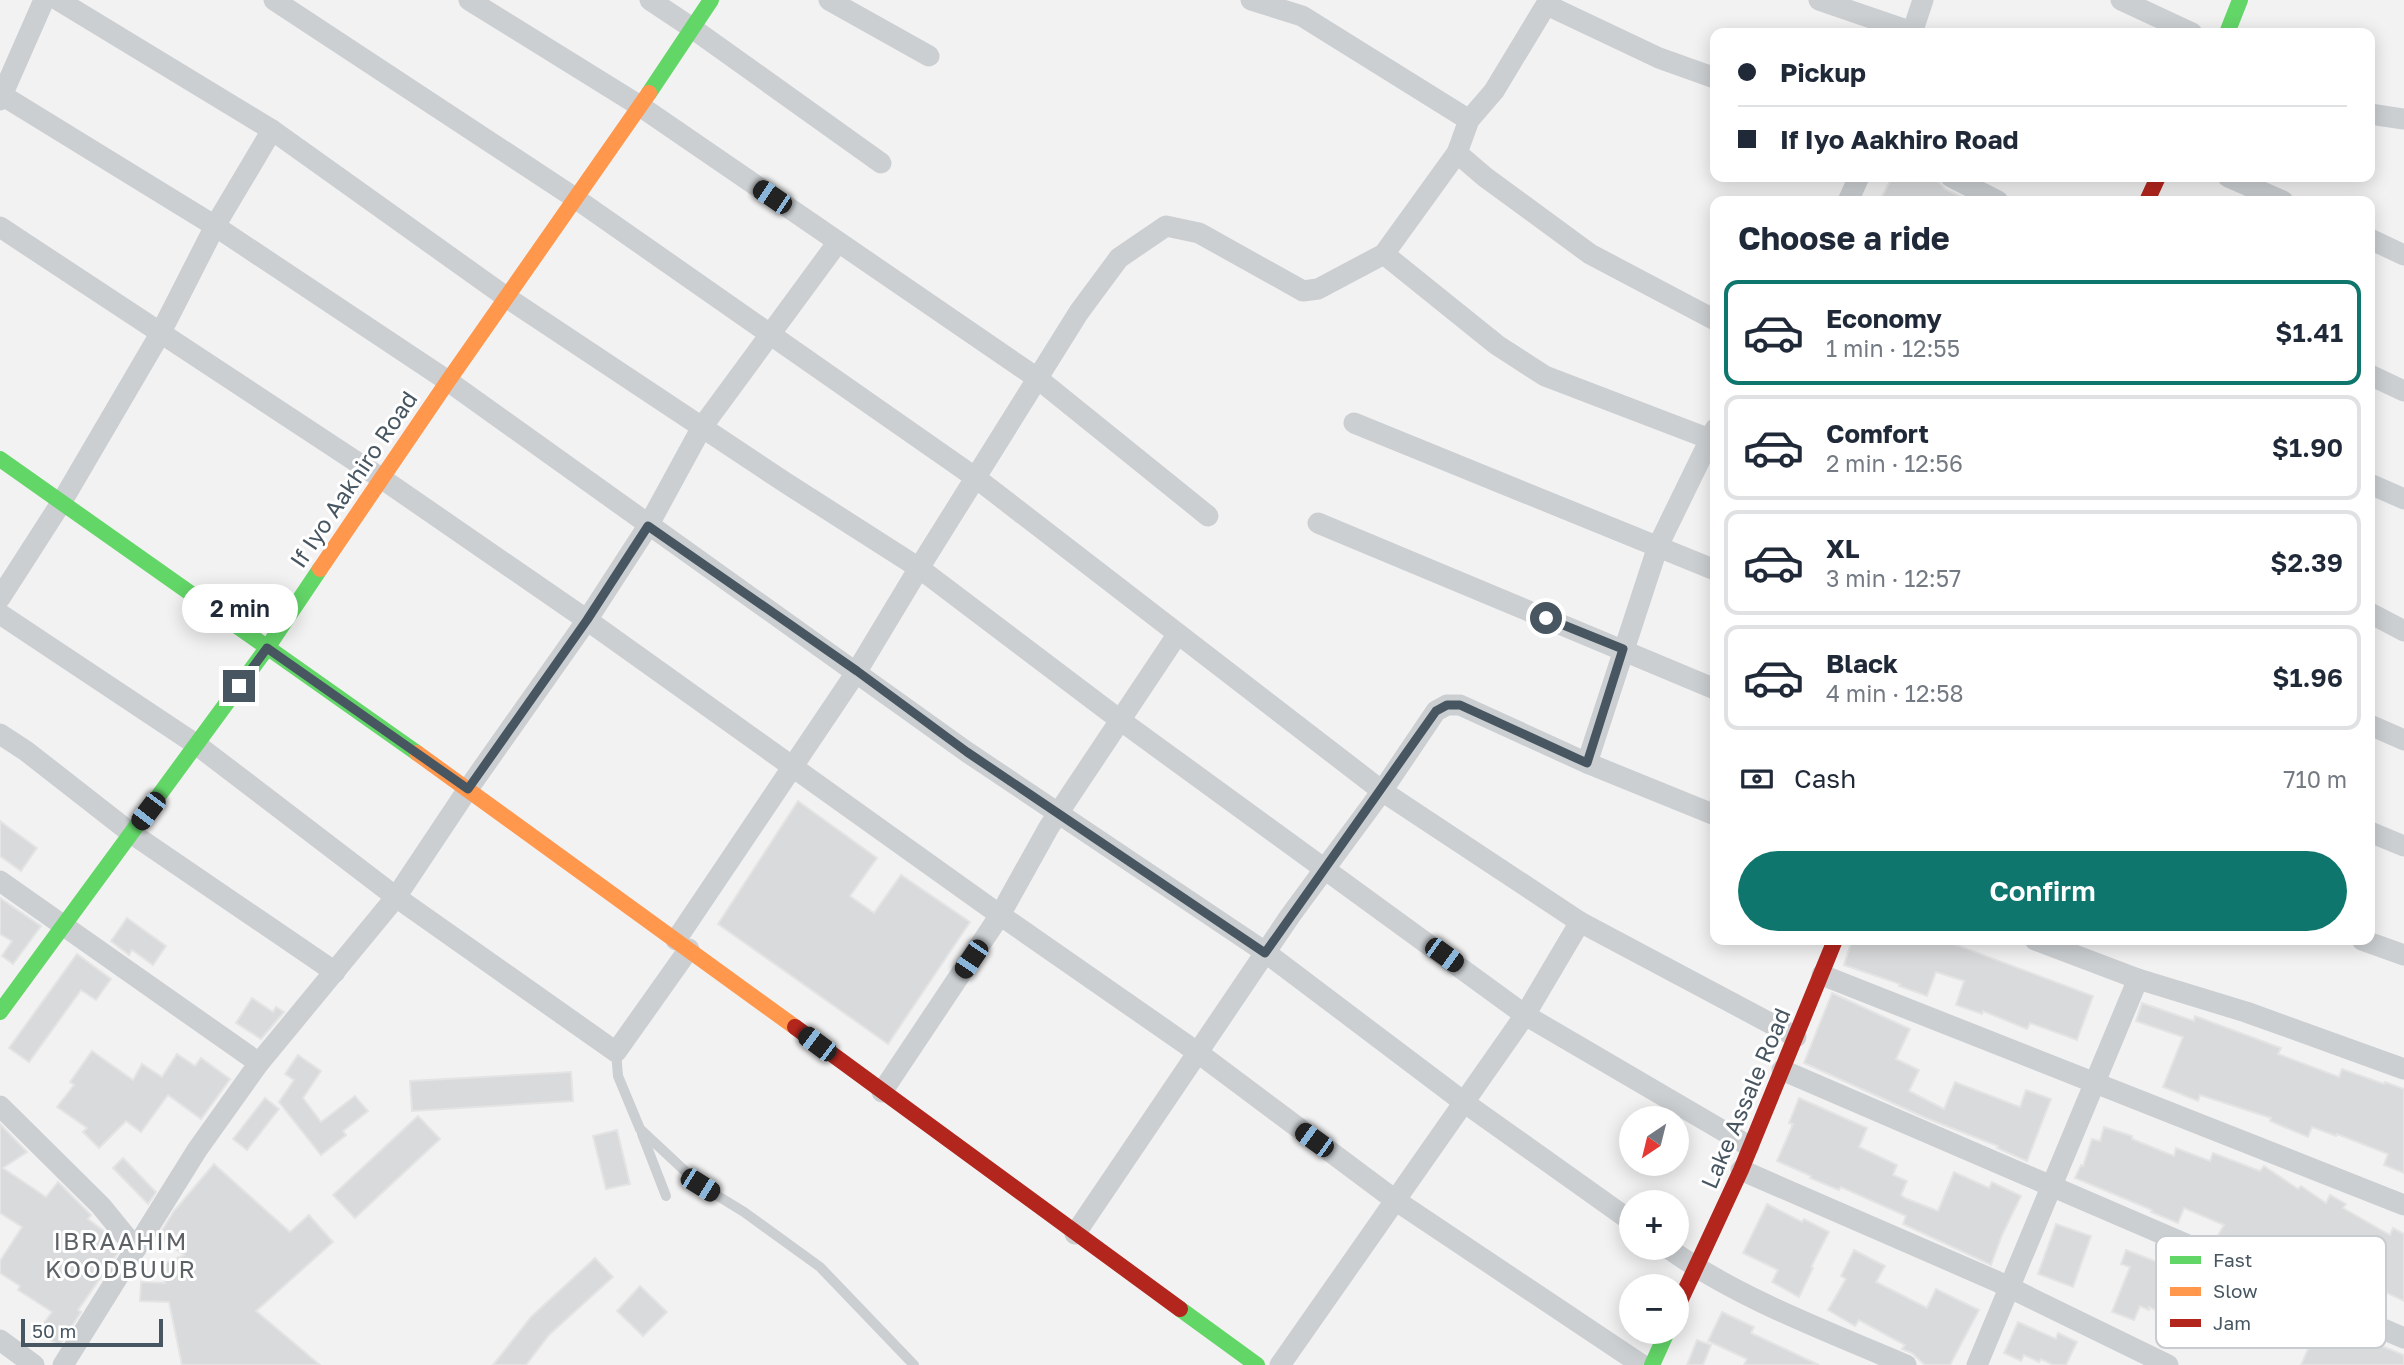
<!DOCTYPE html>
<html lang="en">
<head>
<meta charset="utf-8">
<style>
	:root { --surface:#fff; --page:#f6f6f7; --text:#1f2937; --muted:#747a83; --line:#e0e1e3; --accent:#0f766e }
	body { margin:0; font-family:"Golos Text",sans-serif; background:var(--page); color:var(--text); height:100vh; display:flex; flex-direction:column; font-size:26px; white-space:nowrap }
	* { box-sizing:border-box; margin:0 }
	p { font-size:23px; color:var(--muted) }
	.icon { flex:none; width:38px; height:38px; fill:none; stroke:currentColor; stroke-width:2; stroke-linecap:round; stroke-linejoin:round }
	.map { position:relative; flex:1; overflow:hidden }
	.drawer { position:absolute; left:1710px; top:196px; width:665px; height:749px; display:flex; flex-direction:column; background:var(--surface); border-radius:14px; box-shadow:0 4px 18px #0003 }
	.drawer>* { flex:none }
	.top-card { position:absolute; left:1710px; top:28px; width:665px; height:154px; border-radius:14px; box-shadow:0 4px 18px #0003; display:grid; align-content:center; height:154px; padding:0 28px; background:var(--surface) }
	.needle { width:46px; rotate:215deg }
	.buttons { position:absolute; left:1619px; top:1106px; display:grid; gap:14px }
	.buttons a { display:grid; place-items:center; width:70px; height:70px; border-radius:50%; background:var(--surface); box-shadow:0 4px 18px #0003; font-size:35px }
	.scale { position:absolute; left:21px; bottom:18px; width:142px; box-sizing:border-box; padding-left:7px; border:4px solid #475661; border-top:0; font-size:19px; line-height:24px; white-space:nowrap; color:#475661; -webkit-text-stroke:5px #fff; paint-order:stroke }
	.end { position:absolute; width:32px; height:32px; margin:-16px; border:9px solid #475661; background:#fff; box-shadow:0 0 0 4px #fff }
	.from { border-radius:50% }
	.bubble { position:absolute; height:49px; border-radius:24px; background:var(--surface); box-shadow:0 4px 18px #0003; font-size:23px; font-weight:600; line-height:49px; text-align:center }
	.car { position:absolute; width:21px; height:42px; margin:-21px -10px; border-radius:9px; box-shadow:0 0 5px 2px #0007; background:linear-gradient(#222 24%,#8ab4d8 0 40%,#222 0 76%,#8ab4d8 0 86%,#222 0) }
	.top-card b { display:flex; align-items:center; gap:24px; height:66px; font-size:26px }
	.top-card b+b { border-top:2px solid var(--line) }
	.top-card i { width:18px; height:18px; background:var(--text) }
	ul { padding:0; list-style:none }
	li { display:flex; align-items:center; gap:21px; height:105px; margin:0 14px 10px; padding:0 14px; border:4px solid var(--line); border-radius:14px }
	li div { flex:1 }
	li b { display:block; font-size:26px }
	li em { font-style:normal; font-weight:600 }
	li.current { border-color:var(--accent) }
	li>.icon { width:63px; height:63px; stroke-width:1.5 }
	h2 { padding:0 28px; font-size:32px; line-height:84px }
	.pay { display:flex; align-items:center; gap:18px; height:77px; padding:0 28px; font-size:26px }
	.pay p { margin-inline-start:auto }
	.primary-button { display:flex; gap:14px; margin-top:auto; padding:14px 28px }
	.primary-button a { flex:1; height:80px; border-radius:42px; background:var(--accent); color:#fff; font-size:28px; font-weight:600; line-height:80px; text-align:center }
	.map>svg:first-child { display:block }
	.building { fill:#d9dadb; stroke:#e4e4e5; stroke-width:2 }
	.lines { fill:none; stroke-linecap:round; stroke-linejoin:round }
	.lane { stroke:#cbcfd2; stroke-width:10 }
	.street { stroke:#cbcfd2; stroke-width:21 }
	.fast { stroke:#63d668; stroke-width:16 }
	.slow { stroke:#ff974d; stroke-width:16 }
	.jam { stroke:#b3261e; stroke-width:16 }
	.route { stroke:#475661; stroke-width:9 }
	.labels { text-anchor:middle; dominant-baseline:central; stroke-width:6; stroke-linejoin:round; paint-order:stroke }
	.street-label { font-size:23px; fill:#475661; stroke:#fff }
	.neighbourhood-label { font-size:24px; letter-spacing:2px; fill:#5d6267; stroke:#fff }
	.key { fill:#fff; stroke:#c8ccd0; stroke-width:2 }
	.key-label { font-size:19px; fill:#475661 }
</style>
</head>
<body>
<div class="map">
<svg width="2404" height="1365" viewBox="0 0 2404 1365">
	<rect width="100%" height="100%" fill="#f3f2f2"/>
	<!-- building -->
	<g class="building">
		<path d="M1892,177H1929L1939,182L1945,189L1970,201H1880Z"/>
		<path d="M798,801L877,858L850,896L874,913L901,875L970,922L888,1044L718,924Z"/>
		<path d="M0,821L37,848L21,871L0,856Z"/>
		<path d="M0,898L41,926L13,964L2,956L12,941L0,934Z"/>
		<path d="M127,918L166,946L153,965L132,950L129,955L111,941Z"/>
		<path d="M1852,940H1943L2093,996L2077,1040L2030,1023L2027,1029L1983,1011L1982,1014L1956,1005L1964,981L1936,972L1927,996L1899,986L1900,984L1844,965Z"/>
		<path d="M77,954L111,979L96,1000L81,990L29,1062L9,1048Z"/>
		<path d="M1832,993L1910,1029L1896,1059L1919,1070L1909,1091L1944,1109L1955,1082L2020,1107L2026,1090L2051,1099L2027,1161L1997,1148L1998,1146L1926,1118L1804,1063Z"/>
		<path d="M252,998L273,1012L276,1007L284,1012L261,1039L236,1023Z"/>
		<path d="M2142,1003L2194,1021L2195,1016L2281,1048L2278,1054L2339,1077L2342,1069L2384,1084L2385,1082L2404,1089V1173L2384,1165L2388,1154L2337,1134L2336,1136L2312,1127L2308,1137L2270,1121L2271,1118L2200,1095L2198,1101L2163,1087L2183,1037L2136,1021Z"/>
		<path d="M92,1051L133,1080L142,1064L162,1077L177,1054L195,1066L201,1058L230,1079L201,1119L168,1095L141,1132L126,1121L99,1148L83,1132L87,1128L57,1107L74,1085L70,1082Z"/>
		<path d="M298,1055L321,1071L303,1098L321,1122L355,1096L368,1111L343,1131L346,1135L321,1155L279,1102L294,1080L285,1074Z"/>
		<path d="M571,1072L573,1101L412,1111L410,1081Z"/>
		<path d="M265,1098L279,1109L247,1150L233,1139Z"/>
		<path d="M1799,1098L1867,1128L1859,1147L1897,1165L1893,1175L1907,1181L1901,1195L1905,1198L1938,1211L1954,1172L1989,1188L1992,1182L2021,1196L2002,1235L1991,1265L1903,1224L1906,1216L1841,1187L1839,1190L1810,1178L1811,1176L1777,1161L1793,1124L1789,1123Z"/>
		<path d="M418,1116L440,1139L355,1218L333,1195Z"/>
		<path d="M0,1124L27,1152L3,1168L46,1197L58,1182L91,1215L88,1219L105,1232L120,1250L78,1310L81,1312L59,1346L38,1331L52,1312L18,1290L20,1286L0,1273V1261L22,1227L0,1213Z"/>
		<path d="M2104,1127L2132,1136V1139L2174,1156L2176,1148L2210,1161L2213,1153L2260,1171L2264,1166L2298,1189L2301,1186L2326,1203L2330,1195L2346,1204L2343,1208L2390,1235L2393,1228L2404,1234V1301L2385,1292L2379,1302L2355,1286L2354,1288L2315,1267L2312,1272L2281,1255L2256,1237L2249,1247L2237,1238L2233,1246L2217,1237L2224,1225L2184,1208L2178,1223L2151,1212L2152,1210L2075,1178L2081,1165L2083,1166L2092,1139L2100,1141Z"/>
		<path d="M617,1130L630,1184L606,1189L593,1136Z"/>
		<path d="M123,1158L156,1192L148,1204L113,1168Z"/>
		<path d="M214,1164L290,1232L309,1215L333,1242L256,1311L320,1365H182L169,1302L140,1301L141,1282L165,1283L161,1265L184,1255L158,1237L174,1211Z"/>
		<path d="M1767,1204L1802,1222L1804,1219L1829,1232L1811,1267L1813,1268L1799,1297L1772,1282L1778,1270L1743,1253Z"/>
		<path d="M2056,1224L2091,1236L2073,1287L2038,1274Z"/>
		<path d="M1854,1250L1885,1266L1876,1282L1927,1308L1936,1289L1979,1310L1950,1365H1925L1912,1353L1902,1349L1905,1345L1859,1320L1855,1326L1828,1310L1846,1279L1841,1276Z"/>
		<path d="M2126,1250L2173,1268L2174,1265L2272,1304L2256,1344L2195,1319L2192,1326L2149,1307V1310L2140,1306L2134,1320L2112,1312L2130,1267L2121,1264Z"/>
		<path d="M595,1258L613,1277L549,1335L526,1365H493L531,1317Z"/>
		<path d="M640,1286L667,1312L643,1336L617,1311Z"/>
		<path d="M1722,1312L1754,1327L1751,1333L1819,1365H1744L1747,1359L1708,1341Z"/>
		<path d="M2310,1318L2356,1339L2357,1336L2404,1355V1365H2301L2309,1347L2298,1342Z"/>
		<path d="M2018,1322L2056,1339L2058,1333L2077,1342L2066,1365H2053L2041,1359L2039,1362L2024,1355L2021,1361L2004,1353Z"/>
		<path d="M1697,1340L1711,1345L1703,1365H1687Z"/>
	</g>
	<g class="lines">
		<!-- lane -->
		<g class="lane">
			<path d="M616,1052L618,1076L640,1129L700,1185L744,1212L820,1267L914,1365"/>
			<path d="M642,1134L666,1196"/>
		</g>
		<!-- street -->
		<g class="street">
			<path d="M58,0L272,130L506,297L786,483L919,568L1120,720L1525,1015L1580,922"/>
			<path d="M274,0L575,198L976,478L1382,791L1580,922L1796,1037"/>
			<path d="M469,0L640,106L1037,378L1208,516"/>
			<path d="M650,0L692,28L881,163"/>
			<path d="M829,0L929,56"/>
			<path d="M1251,0L1302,16L1469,120"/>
			<path d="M1549,0L1494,91L1469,120L1457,153L1384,254L1497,345L1545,376L1715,441"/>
			<path d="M1819,0L1915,33"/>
			<path d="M2121,0L2192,33"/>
			<path d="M1547,5L1659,58L1715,78"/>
			<path d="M1912,33L1923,0"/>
			<path d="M0,94L215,226L448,381L967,752L1265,952L1465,1103L1631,1221"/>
			<path d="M0,100L44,0"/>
			<path d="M2370,114L2404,119"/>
			<path d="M1457,153L1485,177L1590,254L1715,320"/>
			<path d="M1951,177L1998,201"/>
			<path d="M2228,177L2283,201"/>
			<path d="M1848,201L1859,177"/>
			<path d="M0,227L381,478L587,620L1000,915L1197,1052L1395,1200L1642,1365"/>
			<path d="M2370,239L2404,255"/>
			<path d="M2370,375L2404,391"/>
			<path d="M1354,423L1715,570"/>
			<path d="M2370,484L2404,499"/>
			<path d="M1318,523L1715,689"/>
			<path d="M0,598L61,503L160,334L215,226L272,130"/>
			<path d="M2370,613L2404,631"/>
			<path d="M0,614L197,745L396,897L616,1052L689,949"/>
			<path d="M2370,725L2404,740"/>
			<path d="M0,734L26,751L131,833L335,972"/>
			<path d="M1587,763L1715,815"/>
			<path d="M2370,832L2404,846"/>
			<path d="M0,881L259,1063"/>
			<path d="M676,940L857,671L919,568L1079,312L1119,258L1166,226L1199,233L1303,291L1318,289L1384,254"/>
			<path d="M2035,940L2138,979L2246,1012L2404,1069"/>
			<path d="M2362,940L2404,955"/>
			<path d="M1822,975L2404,1205"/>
			<path d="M1782,1070L2404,1338"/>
			<path d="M882,1092L1000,915L1049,827L1177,635"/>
			<path d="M0,1106L101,1206L136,1249"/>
			<path d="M1741,1170L1996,1281L2168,1365"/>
			<path d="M1075,1234L1290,916L1382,791L1436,711L1447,705H1460L1587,763L1658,546L1715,429"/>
			<path d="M1668,1248C1735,1297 1829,1332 1906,1365"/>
			<path d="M0,1340L34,1365"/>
			<path d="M63,1365L197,1150L259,1063L396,897L468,789L587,620L648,526L702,427L838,242"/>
			<path d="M1280,1365L1525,1015L1749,1146"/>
			<path d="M1977,1365L2138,979"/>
		</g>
		<!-- fast -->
		<g class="fast">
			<path d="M2227,33L2240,0"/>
			<path d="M649,93L711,0"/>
			<path d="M0,459L417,753"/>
			<path d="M0,1012L267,648L320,569"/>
			<path d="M1180,1309L1257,1365"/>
			<path d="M1652,1365L1667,1332"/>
		</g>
		<!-- slow -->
		<g class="slow">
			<path d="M320,569L448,381L649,93"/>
			<path d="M417,753L795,1027"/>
		</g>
		<!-- jam -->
		<g class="jam">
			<path d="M2147,201L2158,177"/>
			<path d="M795,1027L1180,1309"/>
			<path d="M1676,1310L1741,1170L1835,940"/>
		</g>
	</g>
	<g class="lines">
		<!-- route -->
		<path class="route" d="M239,686L267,648L468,789L587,620L648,526L857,671L967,752L1265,953L1436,711L1447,705H1460L1587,763L1623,649L1546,618"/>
	</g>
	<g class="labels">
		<!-- street labels -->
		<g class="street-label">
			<text transform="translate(353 479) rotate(-56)">If Iyo Aakhiro Road</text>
			<text transform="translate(1745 1098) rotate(-67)">Lake Assale Road</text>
		</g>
		<!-- neighbourhood labels -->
		<g class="neighbourhood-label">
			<text x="121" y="1240">IBRAAHIM<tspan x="121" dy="28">KOODBUUR</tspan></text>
		</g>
	</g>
	<!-- legend -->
	<rect x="2156" y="1236" width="230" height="112" rx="10" class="key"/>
	<rect x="2170" y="1256" width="31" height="8" fill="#63d668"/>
	<rect x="2170" y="1287" width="31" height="9" fill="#ff974d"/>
	<rect x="2170" y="1319" width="31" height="8" fill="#b3261e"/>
	<g class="key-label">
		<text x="2213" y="1267">Fast</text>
		<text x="2213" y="1298">Slow</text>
		<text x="2213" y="1330">Jam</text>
	</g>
</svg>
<div class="buttons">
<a><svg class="needle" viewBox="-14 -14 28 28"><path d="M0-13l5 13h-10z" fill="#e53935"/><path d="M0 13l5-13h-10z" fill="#747a83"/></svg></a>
<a>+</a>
<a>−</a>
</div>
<div class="scale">50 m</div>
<i class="end from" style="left:1546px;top:618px"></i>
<i class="end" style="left:239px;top:686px"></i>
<div class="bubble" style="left:182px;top:584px;width:116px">2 min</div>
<i class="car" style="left:772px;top:197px;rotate:304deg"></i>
<i class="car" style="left:148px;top:811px;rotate:217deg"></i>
<i class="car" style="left:1444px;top:955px;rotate:126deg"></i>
<i class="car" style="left:971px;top:959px;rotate:214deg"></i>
<i class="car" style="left:817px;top:1044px;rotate:307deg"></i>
<i class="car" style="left:1314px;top:1140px;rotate:306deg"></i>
<i class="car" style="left:700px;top:1185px;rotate:122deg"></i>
<div class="top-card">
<b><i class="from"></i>Pickup</b>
<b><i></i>If Iyo Aakhiro Road</b>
</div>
<section class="drawer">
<h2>Choose a ride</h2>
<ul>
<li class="current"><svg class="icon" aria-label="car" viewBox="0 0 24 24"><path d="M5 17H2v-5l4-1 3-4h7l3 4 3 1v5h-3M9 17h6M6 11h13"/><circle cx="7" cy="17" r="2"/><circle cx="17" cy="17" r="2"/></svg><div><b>Economy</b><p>1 min · 12:55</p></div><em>$1.41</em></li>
<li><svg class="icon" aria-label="car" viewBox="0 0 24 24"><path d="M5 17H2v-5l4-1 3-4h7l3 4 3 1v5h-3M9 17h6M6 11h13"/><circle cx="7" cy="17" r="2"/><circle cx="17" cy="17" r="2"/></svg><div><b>Comfort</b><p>2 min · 12:56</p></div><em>$1.90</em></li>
<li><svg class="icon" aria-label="car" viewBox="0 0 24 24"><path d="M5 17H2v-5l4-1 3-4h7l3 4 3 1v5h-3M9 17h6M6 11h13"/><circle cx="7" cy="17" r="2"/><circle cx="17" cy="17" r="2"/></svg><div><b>XL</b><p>3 min · 12:57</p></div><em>$2.39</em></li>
<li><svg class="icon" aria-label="car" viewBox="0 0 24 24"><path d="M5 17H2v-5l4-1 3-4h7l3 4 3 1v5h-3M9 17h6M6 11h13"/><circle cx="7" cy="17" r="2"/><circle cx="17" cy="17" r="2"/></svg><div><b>Black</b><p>4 min · 12:58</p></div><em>$1.96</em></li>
</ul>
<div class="pay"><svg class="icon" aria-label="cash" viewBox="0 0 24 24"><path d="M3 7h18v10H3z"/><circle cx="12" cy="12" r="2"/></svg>Cash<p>710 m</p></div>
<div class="primary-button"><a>Confirm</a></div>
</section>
</div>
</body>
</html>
